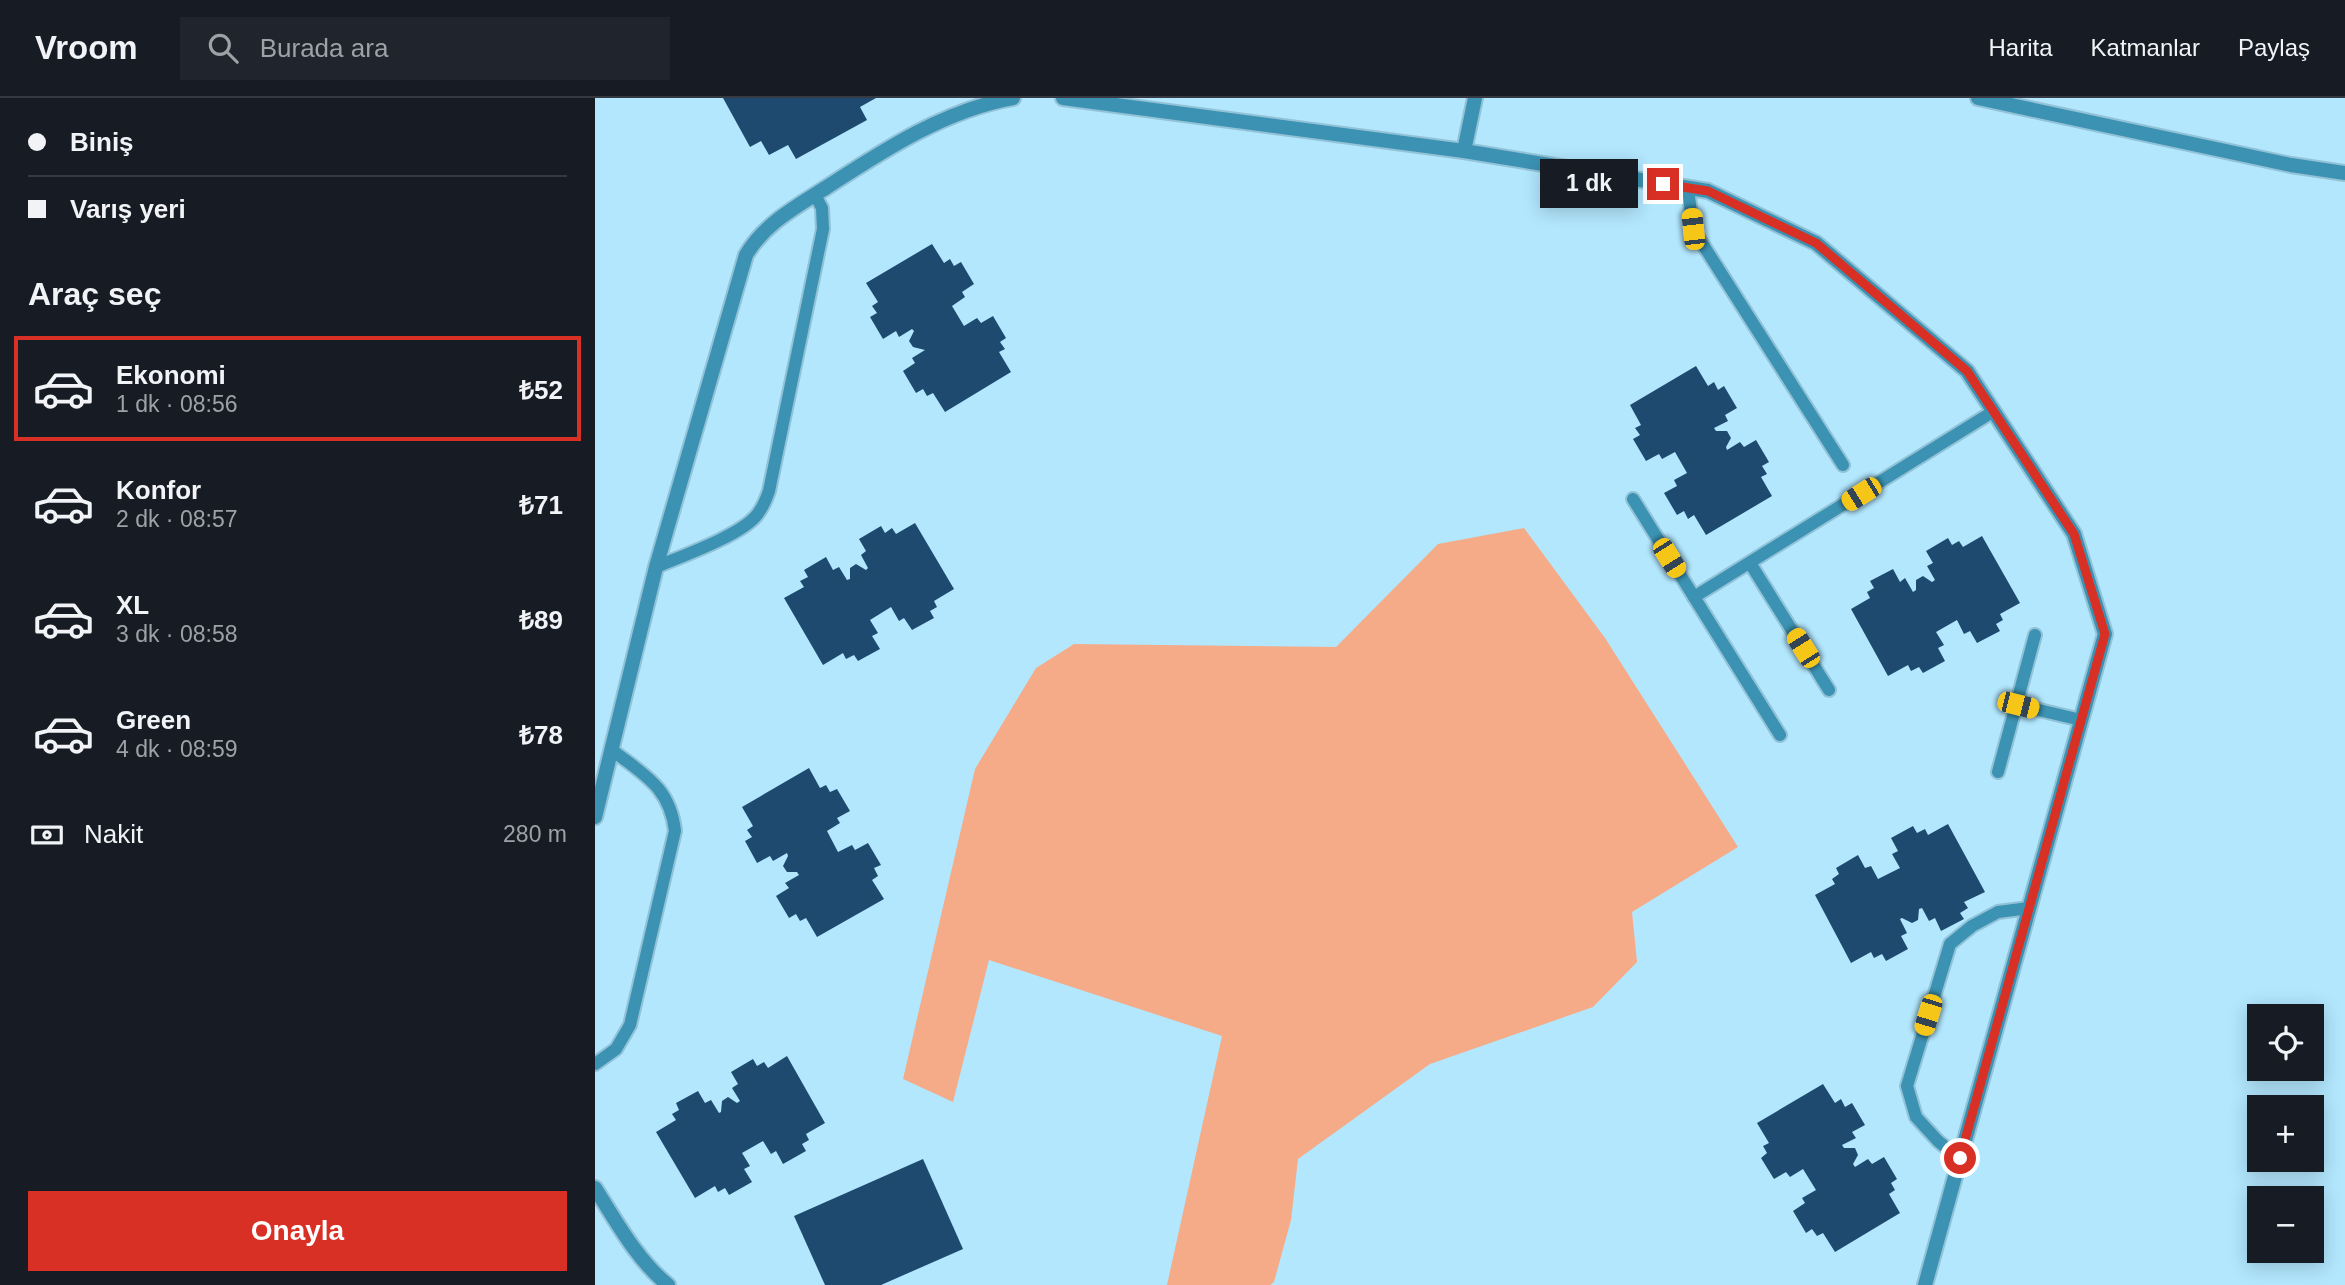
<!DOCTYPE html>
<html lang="tr">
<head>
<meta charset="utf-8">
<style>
	:root { --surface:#171b24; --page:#20242c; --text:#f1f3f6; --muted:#9ea1a6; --line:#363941; --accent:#d93025 }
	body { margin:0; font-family:Arial,sans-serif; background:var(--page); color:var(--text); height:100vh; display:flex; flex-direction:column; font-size:26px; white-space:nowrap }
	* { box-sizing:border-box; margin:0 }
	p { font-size:23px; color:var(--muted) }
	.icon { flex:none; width:38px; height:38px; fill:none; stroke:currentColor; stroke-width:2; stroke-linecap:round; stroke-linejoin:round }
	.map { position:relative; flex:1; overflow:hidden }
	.sheet { display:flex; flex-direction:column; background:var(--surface); width:595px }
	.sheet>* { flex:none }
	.guide { display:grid; align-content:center; height:154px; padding:0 28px; background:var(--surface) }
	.fabs { position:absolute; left:1652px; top:906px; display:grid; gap:14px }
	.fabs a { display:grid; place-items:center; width:77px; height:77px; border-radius:0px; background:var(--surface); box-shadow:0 4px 18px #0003; font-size:35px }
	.end { position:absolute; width:32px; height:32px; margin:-16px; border:9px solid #d93025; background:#fff; box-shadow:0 0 0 4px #fff }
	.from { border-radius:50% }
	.bubble { position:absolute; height:49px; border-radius:0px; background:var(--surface); box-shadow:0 4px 18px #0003; font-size:23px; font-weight:600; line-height:49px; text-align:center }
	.car { position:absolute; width:21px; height:42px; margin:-21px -10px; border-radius:9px; box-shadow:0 0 5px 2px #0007; background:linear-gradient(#f5c518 24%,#345 0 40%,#f5c518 0 76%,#345 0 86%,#f5c518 0) }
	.guide b { display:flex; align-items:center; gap:24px; height:66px; font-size:26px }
	.guide b+b { border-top:2px solid var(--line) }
	.guide i { width:18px; height:18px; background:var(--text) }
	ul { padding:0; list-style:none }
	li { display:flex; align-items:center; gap:21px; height:105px; margin:0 14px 10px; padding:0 14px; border:4px solid transparent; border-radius:0px }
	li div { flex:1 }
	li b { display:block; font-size:26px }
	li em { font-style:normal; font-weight:600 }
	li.active { border-color:var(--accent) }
	li>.icon { width:63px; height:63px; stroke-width:1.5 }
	h2 { padding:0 28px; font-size:32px; line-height:84px }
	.pay { display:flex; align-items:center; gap:18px; height:77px; padding:0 28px; font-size:26px }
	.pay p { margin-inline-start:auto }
	.primary-button { display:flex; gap:14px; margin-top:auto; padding:14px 28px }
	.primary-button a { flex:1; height:80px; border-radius:0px; background:var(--accent); color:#fff; font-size:28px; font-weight:600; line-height:80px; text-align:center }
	header { display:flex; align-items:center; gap:42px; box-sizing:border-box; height:98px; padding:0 35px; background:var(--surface); border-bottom:2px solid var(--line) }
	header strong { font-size:33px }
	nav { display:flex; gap:38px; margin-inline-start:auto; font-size:24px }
	.search { width:490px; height:63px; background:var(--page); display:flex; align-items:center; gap:18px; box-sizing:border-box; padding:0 24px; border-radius:0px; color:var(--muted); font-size:26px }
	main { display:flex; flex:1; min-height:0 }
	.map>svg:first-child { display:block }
	.green { fill:#f5ab88 }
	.building { fill:#1e4a6f }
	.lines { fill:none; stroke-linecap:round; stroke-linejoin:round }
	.service-casing { stroke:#92c2d7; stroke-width:16 }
	.minor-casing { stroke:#92c2d7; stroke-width:18 }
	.tertiary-casing { stroke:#92c2d7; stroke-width:18 }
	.service { stroke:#3c92b2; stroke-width:12 }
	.minor { stroke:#3c92b2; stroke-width:14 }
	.tertiary { stroke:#3c92b2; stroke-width:14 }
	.route { stroke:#d93025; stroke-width:9 }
</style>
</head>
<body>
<header>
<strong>Vroom</strong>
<div class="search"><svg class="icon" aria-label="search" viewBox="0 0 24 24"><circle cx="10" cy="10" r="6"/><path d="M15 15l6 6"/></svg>Burada ara</div>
<nav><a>Harita</a><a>Katmanlar</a><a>Paylaş</a></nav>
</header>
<main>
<section class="sheet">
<div class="guide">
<b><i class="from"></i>Biniş</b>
<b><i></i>Varış yeri</b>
</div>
<h2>Araç seç</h2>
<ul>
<li class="active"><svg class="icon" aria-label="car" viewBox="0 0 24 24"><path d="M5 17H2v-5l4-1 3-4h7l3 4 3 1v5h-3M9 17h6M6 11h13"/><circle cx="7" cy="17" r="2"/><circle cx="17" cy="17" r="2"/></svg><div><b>Ekonomi</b><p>1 dk · 08:56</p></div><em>₺52</em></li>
<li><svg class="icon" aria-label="car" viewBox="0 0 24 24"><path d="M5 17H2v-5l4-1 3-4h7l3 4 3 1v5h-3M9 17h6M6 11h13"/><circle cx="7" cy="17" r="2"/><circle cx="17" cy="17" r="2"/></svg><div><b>Konfor</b><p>2 dk · 08:57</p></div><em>₺71</em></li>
<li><svg class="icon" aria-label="car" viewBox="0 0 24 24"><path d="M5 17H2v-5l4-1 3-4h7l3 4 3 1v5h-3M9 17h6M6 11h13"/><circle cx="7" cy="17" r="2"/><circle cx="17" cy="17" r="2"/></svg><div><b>XL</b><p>3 dk · 08:58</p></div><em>₺89</em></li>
<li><svg class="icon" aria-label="car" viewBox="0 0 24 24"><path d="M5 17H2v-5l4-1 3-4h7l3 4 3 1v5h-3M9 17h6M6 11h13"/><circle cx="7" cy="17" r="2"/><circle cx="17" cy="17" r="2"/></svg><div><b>Green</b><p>4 dk · 08:59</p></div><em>₺78</em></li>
</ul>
<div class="pay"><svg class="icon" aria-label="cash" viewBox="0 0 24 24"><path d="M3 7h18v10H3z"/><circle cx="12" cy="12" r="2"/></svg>Nakit<p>280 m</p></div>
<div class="primary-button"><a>Onayla</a></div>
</section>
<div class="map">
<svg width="1750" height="1187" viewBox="0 0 1750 1187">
	<rect width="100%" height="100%" fill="#b2e7fe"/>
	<!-- green -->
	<path class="green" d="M929,430L1010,540L1143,749L1037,814L1042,864L998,909L835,966L703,1061L696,1122L679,1184L675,1187H572L627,938L394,862L358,1004L308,981L380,671L441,570L479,546L741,549L843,446Z"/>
	<!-- building -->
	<g class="building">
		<path d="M128,0H281L265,9L272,22L201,61L193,47L174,57L166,43L155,49Z"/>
		<path d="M337,146L349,165L355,161L359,168L366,164L379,186L367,194L370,199L357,208L369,228L382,220L386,225L398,218L411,240L405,244L410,251L404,254L416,274L350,314L338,295L332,298L328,291L321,295L308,273L320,265L317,260L330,252L318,249L314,243L319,233L317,231L304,239L301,233L288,241L275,219L282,215L277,208L283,204L271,185Z"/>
		<path d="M1101,268L1113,288L1119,284L1123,292L1129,288L1142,310L1130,317L1133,323L1119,330L1121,333H1132L1136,340L1131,349L1132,352L1145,344L1149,349L1161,342L1174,364L1167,368L1172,376L1166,379L1177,398L1111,437L1099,417L1093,421L1089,413L1082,417L1069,395L1082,388L1079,382L1092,375L1080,354L1067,361L1064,356L1051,363L1038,341L1045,337L1040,330L1046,327L1035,307Z"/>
		<path d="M320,425L359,491L339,503L342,509L335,513L339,520L317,532L309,520L304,523L296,509L275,522L283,535L277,538L285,551L263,563L259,557L251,561L248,555L228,567L189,500L209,489L205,483L213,479L209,472L231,459L238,472L244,469L252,482L255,481V470L261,466L271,472L273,470L266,457L271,453L264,441L286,428L290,435L297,430L301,436Z"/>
		<path d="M1387,438L1425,505L1405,516L1408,522L1401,526L1405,533L1382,545L1375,533L1369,536L1362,522L1341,534L1349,547L1343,550L1350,563L1328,575L1324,569L1316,573L1313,567L1293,578L1256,511L1275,500L1272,494L1279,490L1275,483L1298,471L1305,484L1310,480L1318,494L1321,492V482L1328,478L1337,484L1340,482L1332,468L1338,465L1331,453L1353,440L1357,447L1364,443L1368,449Z"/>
		<path d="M214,670L225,690L231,687L235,694L242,691L255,713L242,720L245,725L232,733L243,754L257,747L260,752L273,745L286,767L279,770L283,778L277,782L289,801L222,839L211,820L205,823L201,816L194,820L181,798L194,790L190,785L204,777L202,774H192L188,768L193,758L192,755L178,763L175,758L162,765L150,743L157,739L152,732L158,728L147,709Z"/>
		<path d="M1353,726L1390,794L1369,804L1373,810L1365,815L1369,821L1346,833L1340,820L1334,823L1327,810L1324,811L1323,822L1317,825L1307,820L1305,821L1312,835L1306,838L1313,851L1291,863L1287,856L1279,860L1276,854L1256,865L1220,797L1240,786L1237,781L1244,776L1241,770L1263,757L1270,770L1276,768L1283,781L1305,770L1297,756L1303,753L1296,740L1318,728L1322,735L1330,731L1333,737Z"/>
		<path d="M192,958L230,1025L211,1036L214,1042L207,1046L211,1053L188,1066L181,1053L176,1056L168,1043L147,1055L155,1068L149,1071L157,1084L134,1097L130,1090L123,1094L120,1088L100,1100L61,1034L81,1022L77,1016L84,1012L81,1005L103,993L110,1005L116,1002L124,1015L126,1014L127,1003L133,999L142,1005L145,1003L137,990L143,986L136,974L158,961L162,968L169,964L173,970Z"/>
		<path d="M1228,986L1240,1005L1246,1001L1250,1009L1257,1005L1270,1027L1257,1034L1261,1040L1247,1047L1249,1050H1260L1263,1057L1258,1066L1260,1069L1273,1061L1277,1066L1289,1059L1302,1081L1296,1085L1300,1092L1294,1096L1305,1115L1240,1154L1228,1135L1222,1138L1217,1131L1211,1135L1198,1113L1210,1105L1207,1100L1221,1092L1208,1071L1195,1079L1191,1074L1179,1081L1166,1060L1172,1055L1168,1048L1174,1045L1162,1025Z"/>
		<path d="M328,1061L368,1151L286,1187H230L199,1118Z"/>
	</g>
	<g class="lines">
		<!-- service casing -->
		<g class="service-casing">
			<g id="service">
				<path d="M1093,90L1098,131L1248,367"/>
				<path d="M1038,401L1185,637"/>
				<path d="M1155,465L1234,592"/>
				<path d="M61,469C87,458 144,438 161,418C167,411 171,402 174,393L228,131L227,110L220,97"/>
				<path d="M1099,499L1399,313"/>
				<path d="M1423,607L1486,622"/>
				<path d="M1403,674L1440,537"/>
				<path d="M0,966L21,951L35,927L80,733C75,689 49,677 17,652"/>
				<path d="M1365,1061L1343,1043L1321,1019L1312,988L1355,846L1377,828L1403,814L1434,810"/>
			</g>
		</g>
		<!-- minor casing -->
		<g class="minor-casing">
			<g id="minor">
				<path d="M468,0L869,53L1113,93L1221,145L1372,273L1479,436L1510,536L1330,1187"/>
				<path d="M869,53L880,0"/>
				<path d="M0,719L61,469L151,157C170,125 201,109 232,89C289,52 350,12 418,0"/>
				<path d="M0,1090C21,1123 42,1162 73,1187"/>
			</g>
		</g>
		<!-- tertiary casing -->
		<g class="tertiary-casing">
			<path id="tertiary" d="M1383,0L1696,67L1750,75"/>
		</g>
		<!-- service -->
		<use href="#service" class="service"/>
		<!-- minor -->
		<use href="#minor" class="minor"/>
		<!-- tertiary -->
		<use href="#tertiary" class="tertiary"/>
	</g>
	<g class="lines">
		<!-- route -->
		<path class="route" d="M1068,86L1113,93L1221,145L1372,273L1479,436L1510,536L1365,1060"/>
	</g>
</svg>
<div class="fabs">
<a><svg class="icon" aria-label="locate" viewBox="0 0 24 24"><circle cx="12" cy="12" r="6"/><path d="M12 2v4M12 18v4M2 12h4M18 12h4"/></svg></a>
<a>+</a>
<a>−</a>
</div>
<i class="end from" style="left:1365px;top:1060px"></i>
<i class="end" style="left:1068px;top:86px"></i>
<div class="bubble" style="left:945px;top:61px;width:98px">1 dk</div>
<i class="car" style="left:1098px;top:131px;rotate:354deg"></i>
<i class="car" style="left:1266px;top:396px;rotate:238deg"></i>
<i class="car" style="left:1074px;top:460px;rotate:148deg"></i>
<i class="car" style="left:1208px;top:550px;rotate:328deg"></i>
<i class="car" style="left:1423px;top:607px;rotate:104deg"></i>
<i class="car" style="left:1333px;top:917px;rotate:197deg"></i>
</div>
</main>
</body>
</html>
